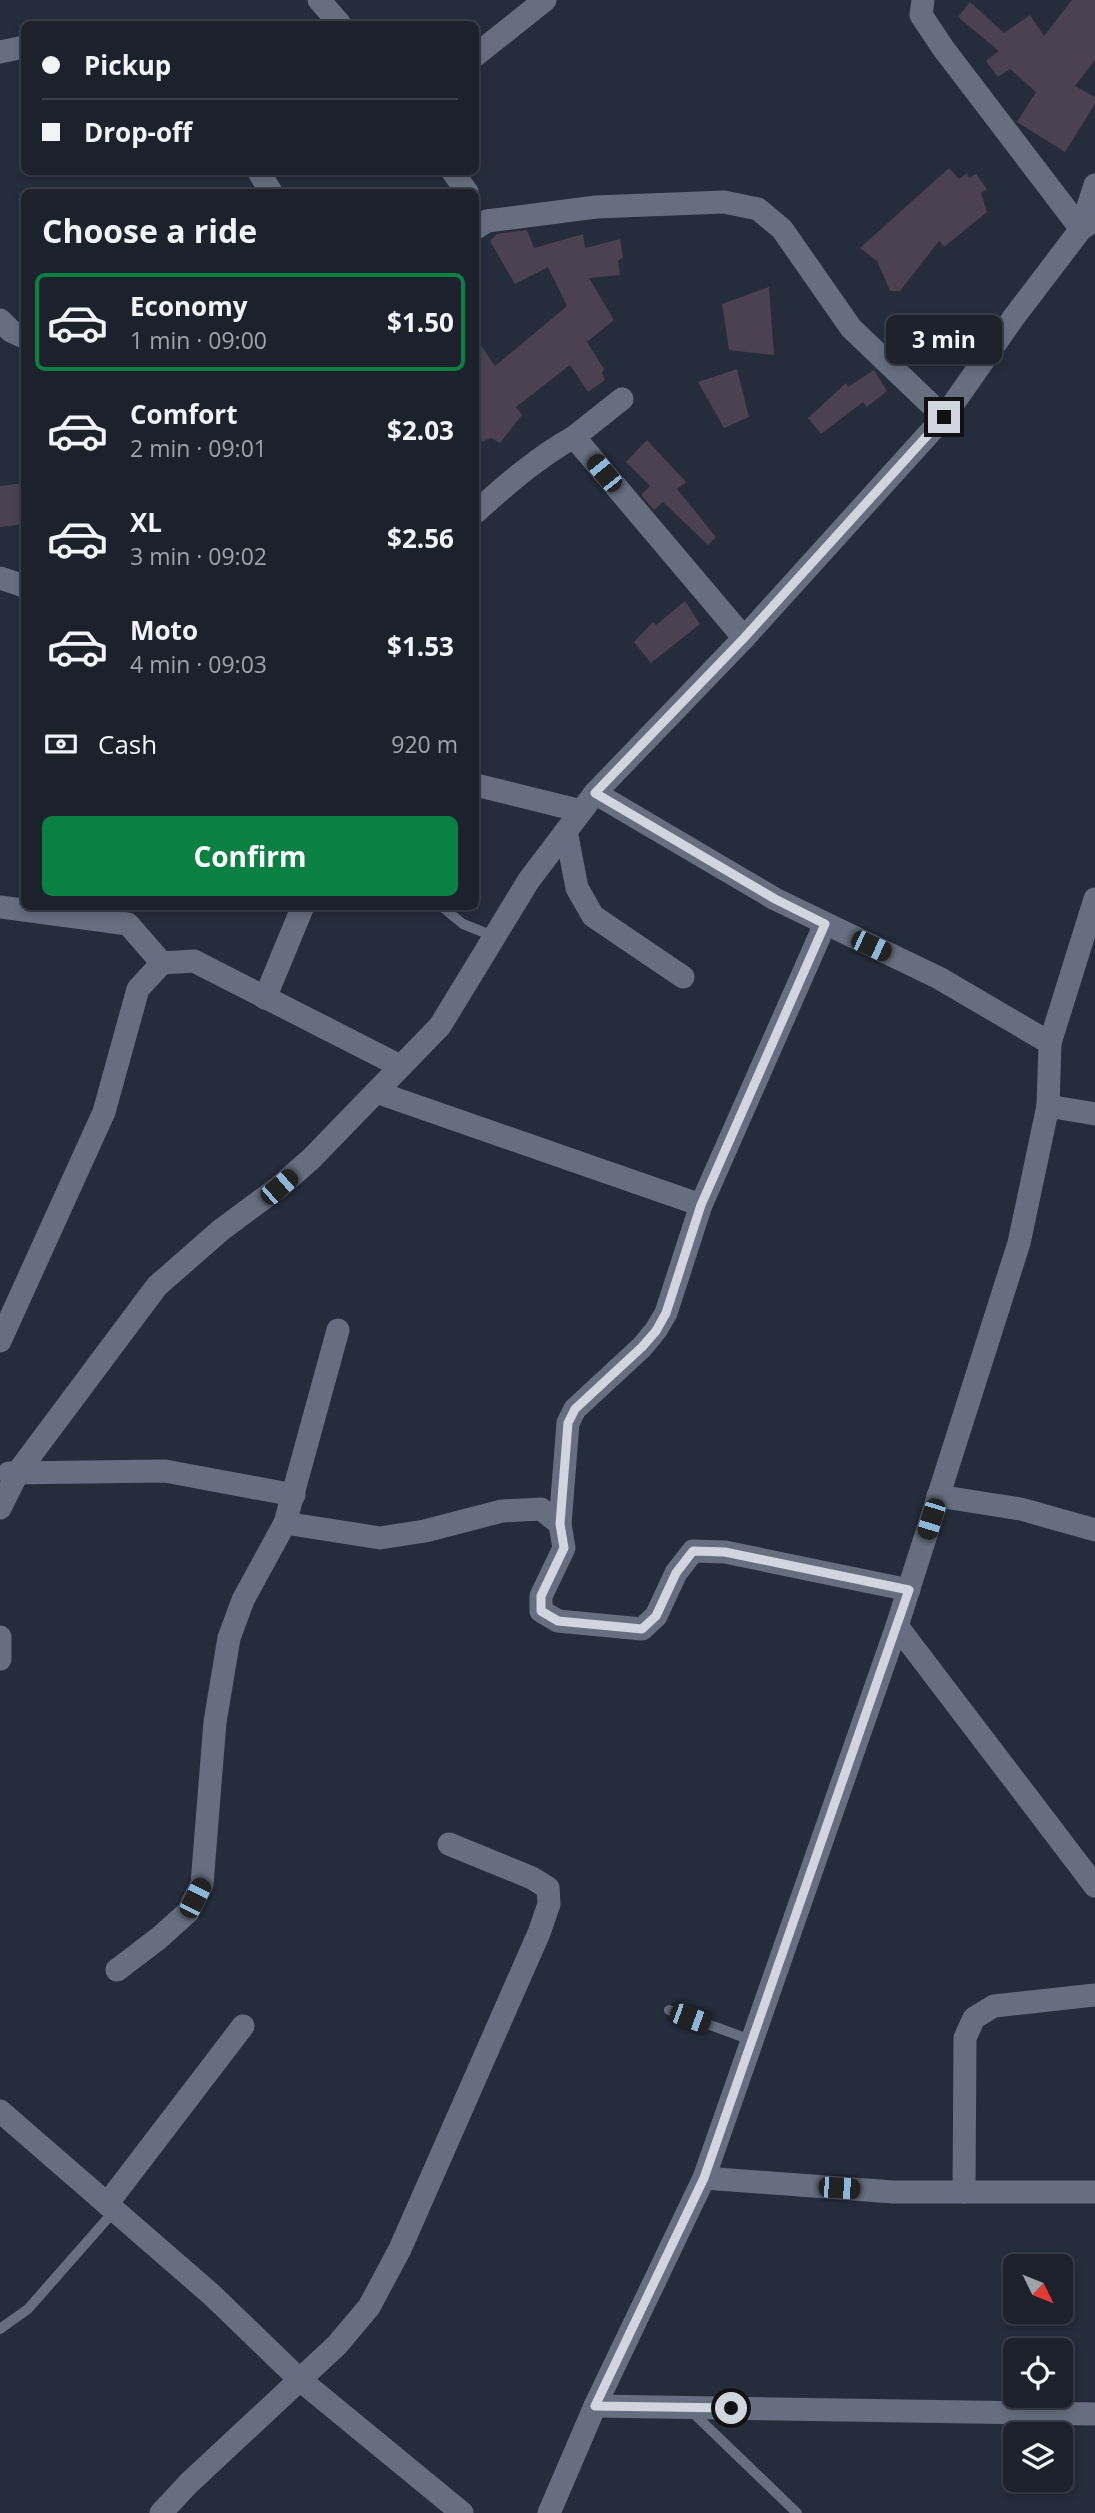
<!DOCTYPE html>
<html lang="en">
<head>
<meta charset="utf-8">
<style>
	:root { --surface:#1c212c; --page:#252934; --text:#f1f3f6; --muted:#a0a3a9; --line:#3a3e48; --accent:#0b8043 }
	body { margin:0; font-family:"Open Sans",sans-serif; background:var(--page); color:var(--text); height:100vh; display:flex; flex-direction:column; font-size:26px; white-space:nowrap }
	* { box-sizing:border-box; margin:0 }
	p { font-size:23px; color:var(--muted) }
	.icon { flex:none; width:38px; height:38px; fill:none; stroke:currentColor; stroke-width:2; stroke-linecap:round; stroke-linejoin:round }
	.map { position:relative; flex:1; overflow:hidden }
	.side { position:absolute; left:21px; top:189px; width:458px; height:721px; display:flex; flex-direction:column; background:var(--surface); border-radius:10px; box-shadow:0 4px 10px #0003,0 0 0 2px var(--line) }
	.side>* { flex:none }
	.guide { position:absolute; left:21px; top:21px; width:458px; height:154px; border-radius:10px; box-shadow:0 4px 10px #0003,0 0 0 2px var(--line); display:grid; align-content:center; height:154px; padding:0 21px; background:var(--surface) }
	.needle { width:46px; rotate:133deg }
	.tools { position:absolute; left:1003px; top:2254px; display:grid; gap:14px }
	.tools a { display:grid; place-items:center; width:70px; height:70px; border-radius:10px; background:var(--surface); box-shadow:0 4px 10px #0003,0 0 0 2px var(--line); font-size:35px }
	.end { position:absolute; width:32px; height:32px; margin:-16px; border:9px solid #d1d5df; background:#111; box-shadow:0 0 0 4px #111 }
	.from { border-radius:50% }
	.bubble { position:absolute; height:49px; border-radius:10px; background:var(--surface); box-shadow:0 4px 10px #0003,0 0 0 2px var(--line); font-size:23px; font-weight:700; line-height:49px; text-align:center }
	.car { position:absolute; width:21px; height:42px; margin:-21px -10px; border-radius:9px; box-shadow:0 0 5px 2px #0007; background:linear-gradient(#222 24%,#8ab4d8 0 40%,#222 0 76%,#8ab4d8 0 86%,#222 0) }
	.guide b { display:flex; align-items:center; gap:24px; height:66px; font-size:26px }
	.guide b+b { border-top:2px solid var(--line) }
	.guide i { width:18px; height:18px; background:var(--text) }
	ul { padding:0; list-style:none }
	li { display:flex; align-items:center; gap:21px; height:98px; margin:0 14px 10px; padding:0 7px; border:4px solid transparent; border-radius:10px }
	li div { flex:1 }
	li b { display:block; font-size:26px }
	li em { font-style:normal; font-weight:700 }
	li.active { border-color:var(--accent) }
	li>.icon { width:63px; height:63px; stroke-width:1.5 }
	h2 { padding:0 21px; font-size:32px; line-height:84px }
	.pay { display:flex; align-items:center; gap:18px; height:77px; padding:0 21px; font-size:26px }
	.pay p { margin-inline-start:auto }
	.button { display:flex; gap:14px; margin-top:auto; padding:14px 21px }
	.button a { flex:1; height:80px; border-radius:10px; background:var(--accent); color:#fff; font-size:28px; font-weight:700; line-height:80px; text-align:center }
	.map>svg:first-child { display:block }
	.building { fill:#4b4150 }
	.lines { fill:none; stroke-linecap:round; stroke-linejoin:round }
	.lane { stroke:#666e80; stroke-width:10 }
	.street { stroke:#666e80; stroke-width:23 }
	.route { stroke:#d1d5df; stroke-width:9 }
</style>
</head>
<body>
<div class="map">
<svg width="1095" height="2513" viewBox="0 0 1095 2513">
	<rect width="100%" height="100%" fill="#252c3b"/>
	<!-- building -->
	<g class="building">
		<path d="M1072,0H1095V60L1075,86L1095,97V104L1065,152L1017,122L1036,92L1010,69L998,77L986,61L999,51L958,17L970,2L1004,33L1030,15L1044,36Z"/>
		<path d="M949,168L959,179L967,173L969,178L976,174L987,189L981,193L987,212L944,247L939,241L900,291H890L877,261L860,248Z"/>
		<path d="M527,230L534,248L583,234L585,248L620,239L623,258L618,260L620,275L589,278L614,320L587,342L604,369L602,373L605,380L588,392L570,365L516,407L522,415L500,443L491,438L476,444V338L495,366L567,306L548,267L515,284L490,241L497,234Z"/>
		<path d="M769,287L774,355L729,350L722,304Z"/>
		<path d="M737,369L749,417L724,428L698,382Z"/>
		<path d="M874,370L887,391L867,407L863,402L821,434L808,418L846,383L848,387Z"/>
		<path d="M647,440L686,482L677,489L716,537L708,545L663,502L654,510L641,495L650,486L626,462Z"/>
		<path d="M24,483V524L0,527V486Z"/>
		<path d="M685,601L700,624L651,663L634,642L653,622L656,625Z"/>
	</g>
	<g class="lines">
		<!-- lane -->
		<g class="lane">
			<path d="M441,906L463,924L493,936"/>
			<path d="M669,2010L751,2040"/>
			<path d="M0,2329L28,2309L115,2210"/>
			<path d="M690,2410L797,2513"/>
		</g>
		<!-- street -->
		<g class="street">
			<path d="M319,0L340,24"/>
			<path d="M923,0L921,15L943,48L1081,229"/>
			<path d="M0,52L24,47"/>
			<path d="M476,55L545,0"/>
			<path d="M259,172L271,192"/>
			<path d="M453,172L467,192"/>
			<path d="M476,228L487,221L596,207L724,202L758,209L782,229L851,328L944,417"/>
			<path d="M1081,229L1095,185"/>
			<path d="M0,320L11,331L24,337"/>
			<path d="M622,399L574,437L744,638"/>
			<path d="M476,512C507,484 538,457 574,437"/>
			<path d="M0,578L24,586"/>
			<path d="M476,785L581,811"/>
			<path d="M595,793L775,899L939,978L1050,1043"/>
			<path d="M566,831L577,888L593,916L683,977"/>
			<path d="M0,907L128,924L162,963"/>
			<path d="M265,998L303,906"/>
			<path d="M376,1092L701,1205"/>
			<path d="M1048,1106L1095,1114"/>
			<path d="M0,1341L104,1112L138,989L162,963L194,961L400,1066"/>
			<path d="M9,1473L165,1471L294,1495"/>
			<path d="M938,1496L1021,1509L1095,1530"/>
			<path d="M0,1508L18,1472L157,1286L221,1230L279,1187L311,1159L440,1026L529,880L595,793L744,638L944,417L1014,317L1081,229L1095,220"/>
			<path d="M285,1523L380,1538L425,1531L502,1511L541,1509L560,1524L564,1548L541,1596V1611L558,1621L642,1629L656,1616L676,1573L693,1551L725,1552L909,1590"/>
			<path d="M560,1524L568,1423L575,1409L642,1347L656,1330L666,1313L701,1205L825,924"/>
			<path d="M897,1626L1095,1886"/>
			<path d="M0,1637V1659"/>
			<path d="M117,1970L159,1938L188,1912L202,1884L215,1722L229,1638L243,1600L285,1523L338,1330"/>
			<path d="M0,2111L212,2295L299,2379L462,2513"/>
			<path d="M704,2178L893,2192H1095"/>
			<path d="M964,2192L965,2038L974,2018L994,2006L1095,1995"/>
			<path d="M107,2204L243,2026"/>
			<path d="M595,2406L1095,2414"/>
			<path d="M161,2513L188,2484L337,2345L369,2307L400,2249L539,1933L549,1904L548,1888L532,1878L449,1844"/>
			<path d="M549,2513L595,2406L704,2178L897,1626L1019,1243L1048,1106L1050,1043L1095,899"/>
		</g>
	</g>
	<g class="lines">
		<!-- route -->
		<path class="route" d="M731,2408L595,2406L704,2178L909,1590L725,1552L693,1551L676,1573L656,1616L642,1629L558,1621L541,1611V1596L564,1548L560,1524L568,1423L575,1409L642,1347L656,1331L666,1313L701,1205L825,924L775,899L595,793L744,638L944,417"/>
	</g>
</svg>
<div class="tools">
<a><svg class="needle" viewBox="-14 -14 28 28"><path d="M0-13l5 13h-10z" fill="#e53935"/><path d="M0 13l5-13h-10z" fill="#a0a3a9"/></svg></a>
<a><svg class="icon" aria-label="locate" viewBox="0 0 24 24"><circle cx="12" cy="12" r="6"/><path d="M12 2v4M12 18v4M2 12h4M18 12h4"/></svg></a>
<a><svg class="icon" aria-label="layers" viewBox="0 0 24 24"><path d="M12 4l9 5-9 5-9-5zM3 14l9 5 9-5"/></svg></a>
</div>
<i class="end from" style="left:731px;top:2408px"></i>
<i class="end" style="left:944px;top:417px"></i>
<div class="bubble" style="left:886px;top:315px;width:116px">3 min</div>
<i class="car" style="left:604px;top:473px;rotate:321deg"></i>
<i class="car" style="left:871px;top:946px;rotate:115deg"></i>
<i class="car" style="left:279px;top:1187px;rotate:49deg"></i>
<i class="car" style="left:931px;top:1519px;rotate:197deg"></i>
<i class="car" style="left:195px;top:1898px;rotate:27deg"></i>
<i class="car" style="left:690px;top:2018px;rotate:110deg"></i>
<i class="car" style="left:839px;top:2188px;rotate:94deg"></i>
<div class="guide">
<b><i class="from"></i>Pickup</b>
<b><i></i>Drop-off</b>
</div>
<section class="side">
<h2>Choose a ride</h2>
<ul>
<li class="active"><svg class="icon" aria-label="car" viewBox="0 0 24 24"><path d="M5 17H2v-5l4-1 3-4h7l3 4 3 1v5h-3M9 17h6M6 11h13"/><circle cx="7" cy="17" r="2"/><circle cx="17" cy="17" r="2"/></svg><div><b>Economy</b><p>1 min · 09:00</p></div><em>$1.50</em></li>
<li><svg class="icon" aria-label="car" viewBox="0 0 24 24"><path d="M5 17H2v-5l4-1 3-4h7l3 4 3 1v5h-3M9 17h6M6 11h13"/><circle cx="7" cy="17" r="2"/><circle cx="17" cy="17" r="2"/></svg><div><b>Comfort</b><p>2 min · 09:01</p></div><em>$2.03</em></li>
<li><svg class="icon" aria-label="car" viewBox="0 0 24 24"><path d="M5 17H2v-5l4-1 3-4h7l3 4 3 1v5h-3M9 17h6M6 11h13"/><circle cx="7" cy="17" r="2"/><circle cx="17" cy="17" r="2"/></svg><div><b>XL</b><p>3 min · 09:02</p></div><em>$2.56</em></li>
<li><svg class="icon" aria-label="car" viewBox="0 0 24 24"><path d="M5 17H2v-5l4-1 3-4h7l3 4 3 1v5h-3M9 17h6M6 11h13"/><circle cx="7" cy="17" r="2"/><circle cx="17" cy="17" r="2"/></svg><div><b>Moto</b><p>4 min · 09:03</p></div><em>$1.53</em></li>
</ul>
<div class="pay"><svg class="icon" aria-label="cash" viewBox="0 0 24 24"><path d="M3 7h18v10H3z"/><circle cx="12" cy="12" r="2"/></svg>Cash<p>920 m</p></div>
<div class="button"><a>Confirm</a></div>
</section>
</div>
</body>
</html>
